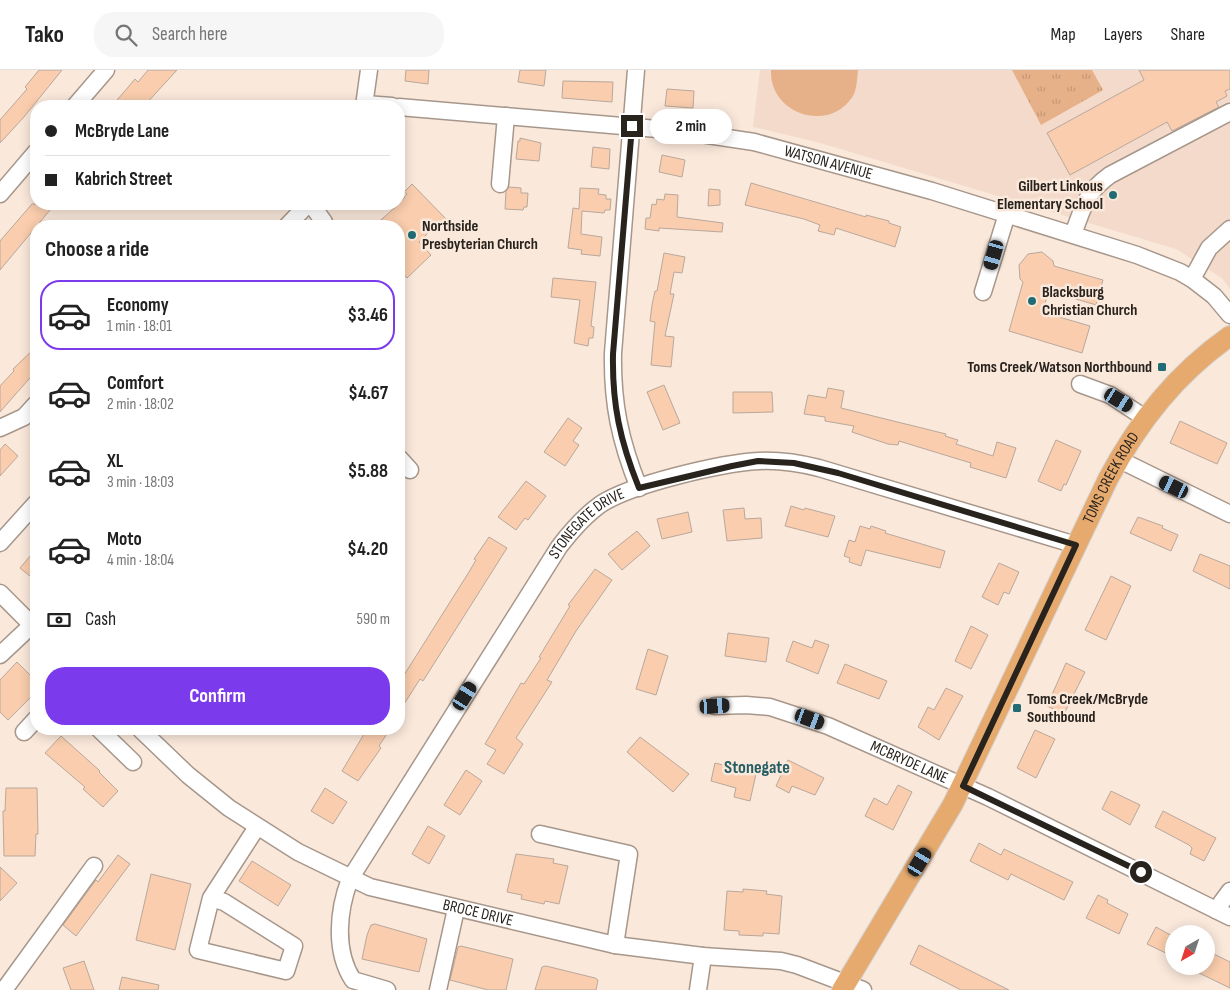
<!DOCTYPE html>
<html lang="en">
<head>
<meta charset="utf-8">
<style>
	:root { --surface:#fff; --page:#f6f6f6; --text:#222; --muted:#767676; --line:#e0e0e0; --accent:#7c3aed }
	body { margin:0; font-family:"Sofia Sans Condensed",sans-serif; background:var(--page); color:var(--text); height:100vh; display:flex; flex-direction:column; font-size:19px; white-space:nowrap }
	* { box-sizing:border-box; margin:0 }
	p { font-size:16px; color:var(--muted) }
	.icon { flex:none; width:28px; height:28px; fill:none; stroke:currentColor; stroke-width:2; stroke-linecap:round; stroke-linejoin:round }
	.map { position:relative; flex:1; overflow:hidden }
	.sheet { position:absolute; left:30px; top:150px; width:375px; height:515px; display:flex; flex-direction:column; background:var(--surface); border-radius:20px; box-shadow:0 2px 12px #0003 }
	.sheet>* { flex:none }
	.guide { position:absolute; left:30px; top:30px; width:375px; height:110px; border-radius:20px; box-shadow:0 2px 12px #0003; display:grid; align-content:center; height:110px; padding:0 15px; background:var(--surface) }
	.needle { width:32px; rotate:219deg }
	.tools { position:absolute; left:1165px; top:855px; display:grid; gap:10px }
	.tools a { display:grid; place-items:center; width:50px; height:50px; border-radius:50%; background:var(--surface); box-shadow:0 2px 12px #0003; font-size:25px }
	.end { position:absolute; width:22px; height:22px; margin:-11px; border:6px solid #29231e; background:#fff; box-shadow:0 0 0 2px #fff }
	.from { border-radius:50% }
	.bubble { position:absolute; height:35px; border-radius:18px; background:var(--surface); box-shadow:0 2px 12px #0003; font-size:16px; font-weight:700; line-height:35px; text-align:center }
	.car { position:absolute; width:15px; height:30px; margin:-15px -8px; border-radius:6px; box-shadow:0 0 4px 1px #0007; background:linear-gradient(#222 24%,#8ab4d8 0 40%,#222 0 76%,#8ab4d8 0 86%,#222 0) }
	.guide b { display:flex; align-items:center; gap:18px; height:48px; font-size:19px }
	.guide b+b { border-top:1px solid var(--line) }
	.guide i { width:12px; height:12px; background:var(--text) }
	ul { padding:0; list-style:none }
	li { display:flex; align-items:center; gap:15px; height:70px; margin:0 10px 8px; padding:0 5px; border:2px solid transparent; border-radius:20px }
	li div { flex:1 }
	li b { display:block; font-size:19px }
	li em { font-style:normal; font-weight:700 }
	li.active { border-color:var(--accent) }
	li>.icon { width:45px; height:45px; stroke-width:1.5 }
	h2 { padding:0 15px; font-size:22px; line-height:60px }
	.pay { display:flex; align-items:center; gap:12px; height:55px; padding:0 15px; font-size:19px }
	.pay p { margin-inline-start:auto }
	.action { display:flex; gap:10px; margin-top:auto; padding:10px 15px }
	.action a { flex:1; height:58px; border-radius:20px; background:var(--accent); color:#fff; font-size:20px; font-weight:700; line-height:58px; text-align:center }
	header { display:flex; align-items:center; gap:30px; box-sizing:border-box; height:70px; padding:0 25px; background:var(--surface); border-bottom:1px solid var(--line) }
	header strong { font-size:24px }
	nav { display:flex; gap:28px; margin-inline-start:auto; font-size:18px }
	.search { width:350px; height:45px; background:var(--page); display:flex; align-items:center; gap:12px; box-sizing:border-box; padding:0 18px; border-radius:20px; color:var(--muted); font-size:19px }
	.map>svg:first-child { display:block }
	.built { fill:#f3daca }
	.grass { fill:#e6b089 }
	.park { fill:url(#park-tufts) }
	.building { fill:#f9cdad; stroke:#b9a89c }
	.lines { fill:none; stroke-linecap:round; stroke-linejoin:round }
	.minor-casing { stroke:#a7978b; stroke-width:19 }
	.major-casing { stroke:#d4d3d2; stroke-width:22 }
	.minor { stroke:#fff; stroke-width:16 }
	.major { stroke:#e6aa6e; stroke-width:20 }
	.route { stroke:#29231e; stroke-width:6 }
	.poi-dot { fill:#216b74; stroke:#fae8db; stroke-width:2 }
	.labels { text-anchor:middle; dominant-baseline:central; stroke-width:5; stroke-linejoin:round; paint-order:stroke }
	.street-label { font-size:16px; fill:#29231e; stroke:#fae8db }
	.poi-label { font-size:16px; font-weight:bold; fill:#29231e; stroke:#fae8db; text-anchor:start }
	.neighbourhood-label { font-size:18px; font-weight:bold; fill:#245d64; stroke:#fae8db }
</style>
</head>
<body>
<header>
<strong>Tako</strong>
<div class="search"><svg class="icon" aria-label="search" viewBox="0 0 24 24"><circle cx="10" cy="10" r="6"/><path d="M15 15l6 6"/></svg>Search here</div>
<nav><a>Map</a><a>Layers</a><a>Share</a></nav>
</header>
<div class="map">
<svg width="1230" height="920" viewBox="0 0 1230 920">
	<defs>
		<pattern id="park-tufts" width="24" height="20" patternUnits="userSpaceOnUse" patternTransform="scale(1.25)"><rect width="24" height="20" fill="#e6b089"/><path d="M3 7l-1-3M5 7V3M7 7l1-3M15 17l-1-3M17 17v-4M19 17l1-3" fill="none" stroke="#c59776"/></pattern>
	</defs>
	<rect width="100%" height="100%" fill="#fae8db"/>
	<!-- built -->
	<path class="built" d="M760,0H1230V219L1222,208L1176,179L817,72L753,57Z"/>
	<!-- grass -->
	<path class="grass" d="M771,0H858C857,8 857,19 853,26C829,64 769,44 771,0Z"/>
	<!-- park -->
	<path class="park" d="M1012,0H1092L1103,20L1041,55Z"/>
	<!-- building -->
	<g class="building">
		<path d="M39,0H62L24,47L0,73V50L27,19L25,17Z"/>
		<path d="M148,0H177L144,36H112L135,9L138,12Z"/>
		<path d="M406,0H429L428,14L405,11Z"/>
		<path d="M520,0H546L544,16L518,12Z"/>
		<path d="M1139,0H1230V19L1225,21L1227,26L1216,32L1219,37L1172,61L1167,52L1070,105L1047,63L1144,10Z"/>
		<path d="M563,11L613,12L612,32L562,28Z"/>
		<path d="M667,19L694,21L693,38L665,36Z"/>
		<path d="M520,68L541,73L539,91L516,89L518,71H520Z"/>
		<path d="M593,77L610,79L609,99L591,97Z"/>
		<path d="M662,85L685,90L682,107L659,102Z"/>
		<path d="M751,113L866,147V145L889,151V153L901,157L895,177L836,158L834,165L818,161L820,155L804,149L745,135Z"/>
		<path d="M412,114L448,151L440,159L436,155L419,172L431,185L407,208L399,199V156H374L399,134L407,124L404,122Z"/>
		<path d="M509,117L521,118V123H528L527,137H524L523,140L505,139L506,121Z"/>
		<path d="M580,118L599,119L598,124L606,125V129H611L610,140H605L604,143L582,141L581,164L602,167L600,186L581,184L582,180L568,178L573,138L579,139Z"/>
		<path d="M709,119L720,120V135L708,136Z"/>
		<path d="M665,124L678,125L677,147L723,153L722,162L659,158V161L645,159L646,148H650L652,134L656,135L657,129L664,130Z"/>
		<path d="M32,134H55L0,200V171Z"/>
		<path d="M1042,182L1053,191L1054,196L1103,210L1096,235L1049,221L1042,242L1090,256L1082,283L1009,261L1023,212L1020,209L1019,195L1028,184Z"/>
		<path d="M664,183L685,187L682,203L674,202L670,224H674L665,266L674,267L671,297L651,295L655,252L650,251L652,235L655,221H657Z"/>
		<path d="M553,208L596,212L591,256L594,257L593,268H589L588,276L574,273L580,230L551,227Z"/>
		<path d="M36,277V301L0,342V316L14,301L13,299Z"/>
		<path d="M664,315L680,353L663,360L647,322Z"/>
		<path d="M828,318L844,321L841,338L946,364L945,366L958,370L956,374L993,386L997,372L1016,378L1006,408L970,397L971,393L899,371L898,375L888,374L852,362L854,356L825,351V347L804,344L808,325L826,328Z"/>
		<path d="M733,322H772L773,342L733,343Z"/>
		<path d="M568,348L582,358L573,371L579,375L565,396L544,382Z"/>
		<path d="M1180,351L1227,373L1217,394L1170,373Z"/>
		<path d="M1056,370L1081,381L1066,415L1064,414L1061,421L1038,411Z"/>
		<path d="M5,374L18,386L0,406V380Z"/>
		<path d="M526,411L546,426L528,450L525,448L516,460L498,447Z"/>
		<path d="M791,436L804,440L805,438L835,446L828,467L785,456Z"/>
		<path d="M744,438L745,449L761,448L762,468L727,471L723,440Z"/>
		<path d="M688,442L692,462L662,469L657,449Z"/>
		<path d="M1138,447L1163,456L1162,458L1178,465L1171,481L1130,463Z"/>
		<path d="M860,456L870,459L871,456L886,461L885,463L945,481L940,498L866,480L861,496L849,492L850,488L844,486L849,470L855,472Z"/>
		<path d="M637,461L650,476L622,500L608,484Z"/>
		<path d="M489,467L507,478L423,611L420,609L399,642V613L469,502L476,490L474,489Z"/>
		<path d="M36,479V511L20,498Z"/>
		<path d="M1200,484L1230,496V519L1193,501Z"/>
		<path d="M999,493L1019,502L1009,524L1004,522L998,535L982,527Z"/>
		<path d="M595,499L612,510L576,561L547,610L552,612L516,668L523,674L504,704L487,694L496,680L485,674L521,613L524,614L541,588L539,587L570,536L568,535Z"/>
		<path d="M1111,506L1131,516L1106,570L1085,560Z"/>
		<path d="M971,556L988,565L971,599L955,591Z"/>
		<path d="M728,563L769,568L766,592L725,586Z"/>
		<path d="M815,570L829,575L818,604L786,591L793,571L812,578Z"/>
		<path d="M648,579L668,586L656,625L636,619Z"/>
		<path d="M17,592L36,611V622L8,650L0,642V610Z"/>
		<path d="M1066,593L1085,602L1064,644L1047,636Z"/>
		<path d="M845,594L887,611L879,629L837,613Z"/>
		<path d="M946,618L963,626L939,670L918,657L928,637L934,640Z"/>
		<path d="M367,659H390L379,676L381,678L358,711L342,701Z"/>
		<path d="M1035,660L1055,669L1036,708L1017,698Z"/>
		<path d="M61,666L100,701L99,702L118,721L103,737L83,719L85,717L45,683Z"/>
		<path d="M640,667L689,704L673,722L627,682Z"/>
		<path d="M788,690L824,708L815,725L792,716L789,723L776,716Z"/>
		<path d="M715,693L727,696L728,693L745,697L744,700L756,704L750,731L734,727L736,718L711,711Z"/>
		<path d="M466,700L482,711L460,745L444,735Z"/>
		<path d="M898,715L912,722L893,760L865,746L874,728L887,735Z"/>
		<path d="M6,718H37L38,764H36L35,786H4L3,741H5Z"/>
		<path d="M325,718L347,732L333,754L311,741Z"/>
		<path d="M1111,721L1140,735L1130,755L1102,739Z"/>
		<path d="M1163,741L1216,768L1204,791L1190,784L1192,778L1189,775L1155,757Z"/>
		<path d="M428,756L445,766L429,794L412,784Z"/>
		<path d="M979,773L1001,785L1004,779L1073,812L1064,830L1011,804L1008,810L970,791Z"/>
		<path d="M516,784L554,789L553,793L568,796L559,834L545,831L544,834L521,829L522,825L507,822Z"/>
		<path d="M118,785L130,794L76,866L63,855L96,810L98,812Z"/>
		<path d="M252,791L291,815L278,836L239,811Z"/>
		<path d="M0,797L17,813L0,831Z"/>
		<path d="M151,804L191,814L175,880L136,870Z"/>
		<path d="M743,819L767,821L766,824L782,826L779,864L763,863V866L739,865V861L724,860L727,821L743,822Z"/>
		<path d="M1098,825L1108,830L1107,833L1128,844L1119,864L1086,848Z"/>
		<path d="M375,854L427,869L419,902L362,889L367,865L371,855Z"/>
		<path d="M1156,857L1174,867V887L1147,874Z"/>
		<path d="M919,875L1009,920H961L910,894Z"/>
		<path d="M461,876L513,889L506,920H488L450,910L458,877Z"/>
		<path d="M1210,882L1230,892V918L1199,903L1202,896H1206Z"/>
		<path d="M84,891L94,920H71L63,898Z"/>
		<path d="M546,896L595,908L598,910L596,920H535L542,897Z"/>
		<path d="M122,907L159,915L158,920H119Z"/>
	</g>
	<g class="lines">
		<!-- minor casing -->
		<g class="minor-casing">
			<g id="minor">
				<path d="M636,0L613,283C612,333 620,371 639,418"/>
				<path d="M365,34L392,36"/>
				<path d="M75,36L106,0"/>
				<path d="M364,36L369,0"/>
				<path id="s1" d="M399,37L681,61L754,72L932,121L1137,185L1180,202L1192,209L1214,226L1230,245"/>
				<path d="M500,114L506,46"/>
				<path d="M0,124L36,82"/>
				<path d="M311,134L324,152L323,156"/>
				<path d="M287,156L308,134"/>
				<path d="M1073,164C1084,136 1085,123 1110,105L1230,42"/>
				<path d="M1192,209L1209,178L1230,159"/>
				<path d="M983,222L1007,144"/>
				<path d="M1080,314L1110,325L1145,348"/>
				<path d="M0,358L24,347L36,334"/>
				<path d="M399,388L410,400"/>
				<path d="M1118,389L1230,444"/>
				<path d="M0,473L36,433"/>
				<path d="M0,523L36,559"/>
				<path d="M0,585L32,555"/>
				<path id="s2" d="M715,636L746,635L770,637L828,656L988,727L1230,847"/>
				<path d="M99,659L133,692"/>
				<path id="s3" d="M140,659L188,705L229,738L298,782L370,817L615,875L703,886L781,891L797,895L863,920"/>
				<path d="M24,662L36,649"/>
				<path d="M540,764L629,784L615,875"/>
				<path d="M211,828L224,832L294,876L286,901L198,880L211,828L257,757"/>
				<path d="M1216,840L1230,821"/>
				<path d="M4,920L94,796"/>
				<path id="s4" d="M387,920L353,910C334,881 338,840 350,809L559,477C572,460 584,446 601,434C632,414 721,393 759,391C779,390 799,393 819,398L1076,475"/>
				<path d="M438,920L456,839"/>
				<path d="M698,920L703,886"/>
			</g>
		</g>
		<!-- major casing -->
		<g class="major-casing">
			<g id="major">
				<path id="s5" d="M842,920L953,734L1108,409C1139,351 1176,304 1230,266"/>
			</g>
		</g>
		<!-- minor -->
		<use href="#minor" class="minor"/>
		<!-- major -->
		<use href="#major" class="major"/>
	</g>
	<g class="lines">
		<!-- route -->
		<path class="route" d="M632,56L613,284C612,334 620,371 639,418L732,396L758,391L794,393L838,403L1076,475L963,716L1141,802"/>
	</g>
	<!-- markers -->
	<g class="poi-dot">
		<circle cx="1113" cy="125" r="5"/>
		<circle cx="412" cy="165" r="5"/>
		<circle cx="1032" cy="231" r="5"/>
		<rect x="1157" y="292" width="10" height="10" rx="2.5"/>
		<rect x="1012" y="633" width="10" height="10" rx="2.5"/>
	</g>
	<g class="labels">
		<!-- street labels -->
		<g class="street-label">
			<text stroke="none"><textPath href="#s1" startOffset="434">WATSON AVENUE</textPath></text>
			<text stroke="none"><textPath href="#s5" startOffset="579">TOMS CREEK ROAD</textPath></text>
			<text stroke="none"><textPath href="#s4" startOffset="569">STONEGATE DRIVE</textPath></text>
			<text stroke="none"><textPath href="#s2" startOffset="205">MCBRYDE LANE</textPath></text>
			<text stroke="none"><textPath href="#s3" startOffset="392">BROCE DRIVE</textPath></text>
		</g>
		<!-- poi labels -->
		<g class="poi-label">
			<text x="1103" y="116" text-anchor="end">Gilbert Linkous<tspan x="1103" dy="18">Elementary School</tspan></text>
			<text x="422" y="156">Northside<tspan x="422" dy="18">Presbyterian Church</tspan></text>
			<text x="1042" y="222">Blacksburg<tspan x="1042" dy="18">Christian Church</tspan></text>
			<text x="1152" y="297" text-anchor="end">Toms Creek/Watson Northbound</text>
			<text x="1027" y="629">Toms Creek/McBryde<tspan x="1027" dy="18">Southbound</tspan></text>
		</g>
		<!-- neighbourhood labels -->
		<g class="neighbourhood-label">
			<text x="757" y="697">Stonegate</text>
		</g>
	</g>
</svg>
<div class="tools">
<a><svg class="needle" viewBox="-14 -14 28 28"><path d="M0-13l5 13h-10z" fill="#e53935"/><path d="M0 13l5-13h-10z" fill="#767676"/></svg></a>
</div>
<i class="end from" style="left:1141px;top:802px"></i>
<i class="end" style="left:632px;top:56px"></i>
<div class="bubble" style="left:650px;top:39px;width:82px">2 min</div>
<i class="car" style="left:994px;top:185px;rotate:196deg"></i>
<i class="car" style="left:1119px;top:330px;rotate:121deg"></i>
<i class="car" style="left:1174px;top:417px;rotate:296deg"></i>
<i class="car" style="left:465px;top:626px;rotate:32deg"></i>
<i class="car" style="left:715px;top:636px;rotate:87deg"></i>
<i class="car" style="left:810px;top:649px;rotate:110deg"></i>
<i class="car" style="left:920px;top:792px;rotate:31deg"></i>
<div class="guide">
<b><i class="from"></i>McBryde Lane</b>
<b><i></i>Kabrich Street</b>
</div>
<section class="sheet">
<h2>Choose a ride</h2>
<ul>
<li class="active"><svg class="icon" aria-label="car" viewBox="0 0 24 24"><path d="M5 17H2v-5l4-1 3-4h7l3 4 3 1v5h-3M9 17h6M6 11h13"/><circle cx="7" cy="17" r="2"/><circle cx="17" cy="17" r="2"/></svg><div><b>Economy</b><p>1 min · 18:01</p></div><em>$3.46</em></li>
<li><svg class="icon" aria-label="car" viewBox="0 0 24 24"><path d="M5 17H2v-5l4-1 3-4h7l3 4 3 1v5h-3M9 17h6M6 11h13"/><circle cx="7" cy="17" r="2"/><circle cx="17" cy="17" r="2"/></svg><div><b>Comfort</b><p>2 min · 18:02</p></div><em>$4.67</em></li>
<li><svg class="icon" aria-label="car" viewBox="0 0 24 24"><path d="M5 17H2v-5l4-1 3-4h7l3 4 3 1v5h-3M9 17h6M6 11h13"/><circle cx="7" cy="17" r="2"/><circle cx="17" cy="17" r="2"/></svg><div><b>XL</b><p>3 min · 18:03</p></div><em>$5.88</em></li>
<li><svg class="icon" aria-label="car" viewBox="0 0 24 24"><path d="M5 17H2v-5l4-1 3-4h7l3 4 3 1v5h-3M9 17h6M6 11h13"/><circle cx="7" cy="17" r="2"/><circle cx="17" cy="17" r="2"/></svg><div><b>Moto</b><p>4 min · 18:04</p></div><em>$4.20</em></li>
</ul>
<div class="pay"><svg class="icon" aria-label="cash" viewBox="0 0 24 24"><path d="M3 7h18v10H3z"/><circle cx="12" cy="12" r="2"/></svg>Cash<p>590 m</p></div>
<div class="action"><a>Confirm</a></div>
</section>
</div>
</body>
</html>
